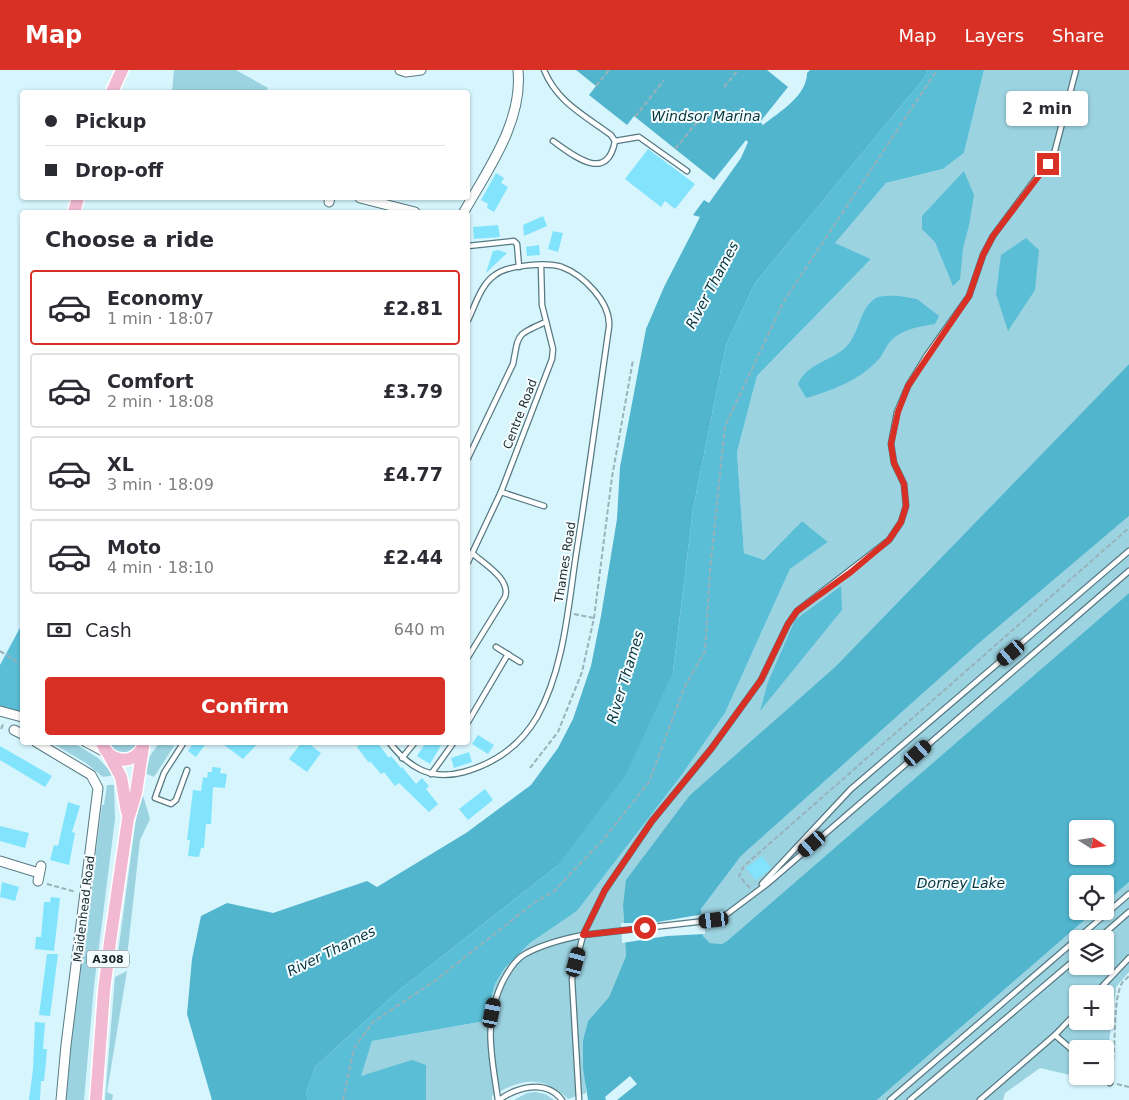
<!DOCTYPE html>
<html lang="en">
<head>
<meta charset="utf-8">
<style>
	:root { --surface:#fff; --page:#f7f7f7; --text:#2b2b33; --muted:#7c7c81; --line:#e1e1e2; --accent:#d93025 }
	body { margin:0; font-family:"DejaVu Sans",sans-serif; background:var(--page); color:var(--text); height:100vh; display:flex; flex-direction:column; font-size:19px; white-space:nowrap }
	* { box-sizing:border-box; margin:0 }
	p { font-size:16px; color:var(--muted) }
	.icon { flex:none; width:28px; height:28px; fill:none; stroke:currentColor; stroke-width:2; stroke-linecap:round; stroke-linejoin:round }
	.map { position:relative; flex:1; overflow:hidden }
	.sheet { position:absolute; left:20px; top:140px; width:450px; height:535px; display:flex; flex-direction:column; background:var(--surface); border-radius:5px; box-shadow:0 1px 4px #0004 }
	.sheet>* { flex:none }
	.top-card { position:absolute; left:20px; top:20px; width:450px; height:110px; border-radius:5px; box-shadow:0 1px 4px #0004; display:grid; align-content:center; height:110px; padding:0 25px; background:var(--surface) }
	.needle { width:32px; rotate:102deg }
	.fabs { position:absolute; left:1069px; top:750px; display:grid; gap:10px }
	.fabs a { display:grid; place-items:center; width:45px; height:45px; border-radius:5px; background:var(--surface); box-shadow:0 1px 4px #0004; font-size:25px }
	.end { position:absolute; width:22px; height:22px; margin:-11px; border:6px solid #d93025; background:#fff; box-shadow:0 0 0 2px #fff }
	.from { border-radius:50% }
	.bubble { position:absolute; height:35px; border-radius:5px; background:var(--surface); box-shadow:0 1px 4px #0004; font-size:16px; font-weight:700; line-height:35px; text-align:center }
	.car { position:absolute; width:15px; height:30px; margin:-15px -8px; border-radius:6px; box-shadow:0 0 4px 1px #0007; background:linear-gradient(#222 24%,#8ab4d8 0 40%,#222 0 76%,#8ab4d8 0 86%,#222 0) }
	.top-card b { display:flex; align-items:center; gap:18px; height:48px; font-size:19px }
	.top-card b+b { border-top:1px solid var(--line) }
	.top-card i { width:12px; height:12px; background:var(--text) }
	ul { padding:0; list-style:none }
	li { display:flex; align-items:center; gap:15px; height:75px; margin:0 10px 8px; padding:0 15px; border:2px solid var(--line); border-radius:5px }
	li div { flex:1 }
	li b { display:block; font-size:19px }
	li em { font-style:normal; font-weight:700 }
	li.on { border-color:var(--accent) }
	li>.icon { width:45px; height:45px; stroke-width:1.5 }
	h2 { padding:0 25px; font-size:22px; line-height:60px }
	.pay { display:flex; align-items:center; gap:12px; height:55px; padding:0 25px; font-size:19px }
	.pay p { margin-inline-start:auto }
	.action { display:flex; gap:10px; margin-top:auto; padding:10px 25px }
	.action a { flex:1; height:58px; border-radius:5px; background:var(--accent); color:#fff; font-size:20px; font-weight:700; line-height:58px; text-align:center }
	header { display:flex; align-items:center; gap:30px; box-sizing:border-box; height:70px; padding:0 25px; background:var(--accent); color:#fff }
	header strong { font-size:24px }
	nav { display:flex; gap:28px; margin-inline-start:auto; font-size:18px }
	.map>svg:first-child { display:block }
	.green { fill:#9cd3e1; fill-rule:evenodd }
	.forest { fill:#5abed6 }
	.water { fill:#51b5cd; fill-rule:evenodd }
	.pier { fill:#d6f5fd }
	.building { fill:#81e4fc }
	.lines { fill:none; stroke-linecap:round; stroke-linejoin:round }
	.service-casing { stroke:#567982; stroke-width:7 }
	.minor-casing { stroke:#567982; stroke-width:11 }
	.primary-casing { stroke:#fff; stroke-width:15 }
	.path { stroke:#98b2b9; stroke-width:2; stroke-dasharray:5 2.5; stroke-linecap:butt }
	.service { stroke:#fff; stroke-width:4.5 }
	.minor { stroke:#fff; stroke-width:9 }
	.primary { stroke:#f1b9d2; stroke-width:12 }
	.route { stroke:#d93025; stroke-width:6 }
	.labels { text-anchor:middle; dominant-baseline:central; stroke-width:4; stroke-linejoin:round; paint-order:stroke }
	.shield { fill:#f6fdff; stroke:#5b686b; stroke-width:1 }
	.shield-label { font-size:11px; font-weight:bold; fill:#19282c }
	.street-label { font-size:12px; fill:#19282c; stroke:#f6fdff }
	.water-label { font-size:14px; font-style:italic; fill:#04353f; stroke:#f6fdff }
</style>
</head>
<body>
<header>
<strong>Map</strong>
<nav><a>Map</a><a>Layers</a><a>Share</a></nav>
</header>
<div class="map">
<svg width="1129" height="1030" viewBox="0 0 1129 1030">
	<rect width="100%" height="100%" fill="#d6f5fd"/>
	<!-- green -->
	<g class="green">
		<path d="M174,0H236L268,18L266,22H172Z"/>
		<path d="M984,0H1129V294L836,596L690,725L623,836L626,886L609,927L588,951L583,970L586,1023L568,1029C543,1005 521,1008 492,1026V1030H426V995L360,1006L372,971L485,951L495,914L504,899L530,873L577,841L681,706L725,643L790,499L828,472L802,451L764,490L744,483L737,382L757,306L871,189L834,173L886,113L943,99L964,83Z"/>
		<path d="M1129,446V523L727,871L722,874L710,873L703,866L701,839L741,786L978,574Z"/>
		<path d="M52,673H74L98,688L114,705L103,707L86,693Z"/>
		<path d="M108,673H139L136,678L127,684L115,682Z"/>
		<path d="M159,673H176L154,707L145,703L150,686Z"/>
		<path d="M107,715H114L115,749L94,916L84,1030H66L72,966L102,735H104Z"/>
		<path d="M142,722L150,749L140,770L127,887L118,883L135,755Z"/>
		<path d="M1129,812V902L1116,917L1105,1003V979H1078V1006H1105L1104,1013L1040,998L1005,1023L1003,1030H877L1095,841H1105V833ZM1078,869H1105V896H1078ZM1078,924H1105V951H1078Z"/>
		<path d="M127,901L107,1022L113,1025L112,1030H105L115,907Z"/>
		<path d="M535,1022L545,1024L554,1030H514L527,1023Z"/>
	</g>
	<!-- forest -->
	<g class="forest">
		<path d="M928,0H984L964,83L943,99L886,113L835,173L871,189L757,306L737,382L744,483L764,490L802,451L828,472L790,499L725,643L681,706L577,841L530,873L504,899L495,914L485,951L372,971L361,1006L412,990L426,995V1030H308L306,1023L315,997L398,921L557,796L673,602L693,439L726,275L755,213L925,7Z"/>
		<path d="M964,101L974,125L969,155L963,179L960,209L953,216L935,172L922,159V146Z"/>
		<path d="M1026,168L1039,180L1035,220L1008,261L996,224L1001,185Z"/>
		<path d="M899,226L917,229L939,246L935,254C917,257 901,259 889,273C885,278 883,285 878,290C860,310 831,321 806,328L798,314C807,293 832,291 846,277C860,263 859,238 876,228C882,225 893,226 899,226Z"/>
		<path d="M841,516L842,540L760,641L768,612L795,550Z"/>
		<path d="M22,554V642L0,637V595Z"/>
	</g>
	<!-- water -->
	<g class="water">
		<path d="M576,0H767L788,17L760,52L763,55C779,42 807,26 807,3L810,0H928L925,7L755,213L726,275L693,439L673,602L626,704L557,796L398,921L315,997L306,1023L308,1030H212L187,944L192,889L201,846L227,833L273,843L367,811L377,817L466,763L531,715L558,678L573,649L591,596L601,546L617,449L620,397L646,259L664,217L700,147L693,145L704,130L709,133L741,88L748,72L746,70L714,110L634,46L627,55L589,25L596,16Z"/>
		<path d="M1129,294V446L978,574L741,786L701,839L703,866L710,873L722,874L727,871L1129,523V812L1105,833V814H1078V841H1095L877,1030H588L583,998V970L588,951L609,927L626,886L623,836L626,810L690,725L836,596ZM1078,759H1105V786H1078Z"/>
	</g>
	<!-- pier -->
	<g class="pier">
		<path d="M704,844L705,864L667,866L622,873L621,853H652Z"/>
		<path d="M630,1006L637,1014L617,1030H606L605,1027Z"/>
	</g>
	<!-- building -->
	<g class="building">
		<path d="M648,79L695,114L675,139L665,131L661,137L625,109Z"/>
		<path d="M496,103L504,108L501,113L508,117L494,142L487,138L488,134L481,130Z"/>
		<path d="M543,146L547,156L524,166L523,155Z"/>
		<path d="M498,155L500,167L474,169L473,157Z"/>
		<path d="M553,161L563,163L558,182L548,179Z"/>
		<path d="M539,175L540,185L527,186L526,177Z"/>
		<path d="M498,180L507,183L486,203L493,181Z"/>
		<path d="M478,665L494,675L488,684L472,674Z"/>
		<path d="M194,672H207L196,687L188,681Z"/>
		<path d="M220,672H259L243,689Z"/>
		<path d="M302,672H307L321,683L307,702L289,689Z"/>
		<path d="M362,672H377L389,688L391,686L401,698L402,697L416,714L422,708L429,716L426,719L438,734L429,742L399,713L395,716L384,702L381,704L370,691L369,693L357,677Z"/>
		<path d="M426,672H443L430,694L417,686Z"/>
		<path d="M0,676L52,706L45,717L0,690Z"/>
		<path d="M469,682L472,692L454,698L451,688Z"/>
		<path d="M212,697L221,698L220,703L227,704L225,718L213,717L211,754H206L204,778H201L199,787L188,786L190,770H187L193,720L201,721L203,707L207,708L208,702H212Z"/>
		<path d="M485,719L493,730L468,750L459,739Z"/>
		<path d="M68,732L80,736L72,762L75,763L69,795L50,790L54,775L58,776Z"/>
		<path d="M0,756L29,763L25,778L0,771Z"/>
		<path d="M762,786L771,798L756,810L746,798Z"/>
		<path d="M2,812L19,817L15,831L0,827Z"/>
		<path d="M51,827L60,828L54,881L35,879L36,867H41L44,832H50Z"/>
		<path d="M47,884H58L50,946L39,945Z"/>
		<path d="M35,952L45,953L43,979H47L46,991L44,1011H41L40,1030H29L33,999Z"/>
	</g>
	<g class="lines">
		<!-- service casing -->
		<g class="service-casing">
			<g id="service">
				<path d="M544,0C557,32 584,45 611,65L615,71C607,114 573,85 553,71"/>
				<path d="M615,71L639,67L687,101"/>
				<path d="M468,176L514,171L517,174L519,197"/>
				<path d="M468,388L513,294C519,264 515,265 546,252"/>
				<path d="M501,422L544,436"/>
				<path d="M468,492L501,422L552,289L553,279L542,235L541,195"/>
				<path d="M496,577L520,592"/>
				<path d="M468,587L505,527C511,509 484,494 472,483"/>
				<path d="M468,652L508,584"/>
				<path d="M184,672L164,703L155,728L171,734L176,730L187,700"/>
				<path d="M389,672C409,698 431,711 464,702C496,693 520,676 537,647C564,599 568,538 576,485C588,409 598,333 609,257C611,232 583,205 562,197C547,192 507,195 495,205C481,214 475,236 468,250"/>
				<path d="M402,688L415,672"/>
				<path d="M431,704L454,672"/>
				<path d="M762,814L851,719L1129,481"/>
				<path d="M1098,869L1129,842"/>
				<path d="M1095,924L1129,888"/>
				<path d="M1055,965L1078,985"/>
				<path d="M1102,1006L1110,1013"/>
				<path d="M498,1030C492,987 483,954 502,913C507,903 514,890 525,884C543,874 563,869 583,865L605,820L652,751L711,679L761,610L788,554L797,541L889,470L901,452L906,436L904,414L894,393L891,374L897,342L908,316L927,285L969,226L983,185L993,166L1054,84L1076,0"/>
				<path d="M499,1030C517,1017 546,1009 562,1030"/>
				<path d="M579,1030L572,909L583,865L714,850L723,847L767,814L1129,501"/>
				<path d="M890,1030L1129,824"/>
				<path d="M910,1030L1078,887"/>
				<path d="M980,1030L1055,965L1078,941"/>
			</g>
		</g>
		<!-- minor casing -->
		<g class="minor-casing">
			<g id="minor">
				<path d="M400,0L406,2L421,0"/>
				<path d="M360,128L415,142"/>
				<path d="M329,132L330,128"/>
				<path d="M464,142C488,99 523,52 518,0"/>
				<path d="M0,641L22,647"/>
				<path d="M14,660L22,664"/>
				<path d="M36,672L91,705L98,718L66,975L61,1030"/>
				<path d="M86,672L107,683"/>
				<path d="M0,791L39,803"/>
				<path d="M38,811L41,796"/>
			</g>
		</g>
		<!-- primary casing -->
		<g class="primary-casing">
			<g id="primary">
				<path d="M112,22L122,0"/>
				<path d="M74,142L78,128"/>
				<path d="M102,672C108,693 133,696 143,677"/>
				<path d="M109,685L121,707L127,742"/>
				<path d="M96,1030L104,921L110,872L128,749L136,723L143,677"/>
			</g>
		</g>
		<!-- path -->
		<g class="path">
			<path d="M596,16L609,0"/>
			<path d="M724,17L738,0"/>
			<path d="M635,47L664,10"/>
			<path d="M675,79L706,41"/>
			<path d="M574,544L594,548"/>
			<path d="M0,581L22,595"/>
			<path d="M1,659L4,652"/>
			<path d="M530,698L558,662L582,602L594,548L612,407L633,290"/>
			<path d="M47,814L76,822"/>
			<path d="M750,818L739,806L744,796L1129,458"/>
			<path d="M1111,1005C1117,979 1112,937 1121,915C1123,911 1126,909 1129,906"/>
			<path d="M1117,1014L1129,1017"/>
			<path d="M343,1030L354,978L373,952L436,910L535,832L553,822L602,771L649,712L684,618L705,581L710,501L725,356L784,231L937,0"/>
		</g>
		<!-- service -->
		<use href="#service" class="service"/>
		<!-- minor -->
		<use href="#minor" class="minor"/>
		<!-- primary -->
		<use href="#primary" class="primary"/>
	</g>
	<g class="lines">
		<!-- route -->
		<path class="route" d="M645,858L583,865L605,820L652,751L711,679L761,610L788,554L797,541L851,502L889,470L901,452L906,436L904,414L894,393L891,374L898,342L908,316L969,226L983,185L993,166L1048,94"/>
	</g>
	<g class="labels">
		<!-- shield labels -->
		<rect class="shield" x="87" y="880.5" width="42" height="17" rx="4"/>
		<g class="shield-label">
			<text x="108" y="889">A308</text>
		</g>
		<!-- street labels -->
		<g class="street-label">
			<text transform="translate(520 344) rotate(-69)">Centre Road</text>
			<text transform="translate(565 492) rotate(-81)">Thames Road</text>
			<text transform="translate(84 839) rotate(-83)">Maidenhead Road</text>
		</g>
		<!-- water labels -->
		<g class="water-label">
			<text x="706" y="46">Windsor Marina</text>
			<text transform="translate(712 215) rotate(-62)">River Thames</text>
			<text transform="translate(625 607) rotate(-73)">River Thames</text>
			<text x="961" y="813">Dorney Lake</text>
			<text transform="translate(331 881) rotate(-26)">River Thames</text>
		</g>
	</g>
</svg>
<div class="fabs">
<a><svg class="needle" viewBox="-14 -14 28 28"><path d="M0-13l5 13h-10z" fill="#e53935"/><path d="M0 13l5-13h-10z" fill="#7c7c81"/></svg></a>
<a><svg class="icon" aria-label="locate" viewBox="0 0 24 24"><circle cx="12" cy="12" r="6"/><path d="M12 2v4M12 18v4M2 12h4M18 12h4"/></svg></a>
<a><svg class="icon" aria-label="layers" viewBox="0 0 24 24"><path d="M12 4l9 5-9 5-9-5zM3 14l9 5 9-5"/></svg></a>
<a>+</a>
<a>−</a>
</div>
<i class="end from" style="left:645px;top:858px"></i>
<i class="end" style="left:1048px;top:94px"></i>
<div class="bubble" style="left:1006px;top:21px;width:82px">2 min</div>
<i class="car" style="left:1011px;top:583px;rotate:230deg"></i>
<i class="car" style="left:918px;top:683px;rotate:49deg"></i>
<i class="car" style="left:812px;top:774px;rotate:229deg"></i>
<i class="car" style="left:714px;top:850px;rotate:263deg"></i>
<i class="car" style="left:576px;top:892px;rotate:15deg"></i>
<i class="car" style="left:492px;top:943px;rotate:11deg"></i>
<div class="top-card">
<b><i class="from"></i>Pickup</b>
<b><i></i>Drop-off</b>
</div>
<section class="sheet">
<h2>Choose a ride</h2>
<ul>
<li class="on"><svg class="icon" aria-label="car" viewBox="0 0 24 24"><path d="M5 17H2v-5l4-1 3-4h7l3 4 3 1v5h-3M9 17h6M6 11h13"/><circle cx="7" cy="17" r="2"/><circle cx="17" cy="17" r="2"/></svg><div><b>Economy</b><p>1 min · 18:07</p></div><em>£2.81</em></li>
<li><svg class="icon" aria-label="car" viewBox="0 0 24 24"><path d="M5 17H2v-5l4-1 3-4h7l3 4 3 1v5h-3M9 17h6M6 11h13"/><circle cx="7" cy="17" r="2"/><circle cx="17" cy="17" r="2"/></svg><div><b>Comfort</b><p>2 min · 18:08</p></div><em>£3.79</em></li>
<li><svg class="icon" aria-label="car" viewBox="0 0 24 24"><path d="M5 17H2v-5l4-1 3-4h7l3 4 3 1v5h-3M9 17h6M6 11h13"/><circle cx="7" cy="17" r="2"/><circle cx="17" cy="17" r="2"/></svg><div><b>XL</b><p>3 min · 18:09</p></div><em>£4.77</em></li>
<li><svg class="icon" aria-label="car" viewBox="0 0 24 24"><path d="M5 17H2v-5l4-1 3-4h7l3 4 3 1v5h-3M9 17h6M6 11h13"/><circle cx="7" cy="17" r="2"/><circle cx="17" cy="17" r="2"/></svg><div><b>Moto</b><p>4 min · 18:10</p></div><em>£2.44</em></li>
</ul>
<div class="pay"><svg class="icon" aria-label="cash" viewBox="0 0 24 24"><path d="M3 7h18v10H3z"/><circle cx="12" cy="12" r="2"/></svg>Cash<p>640 m</p></div>
<div class="action"><a>Confirm</a></div>
</section>
</div>
</body>
</html>
